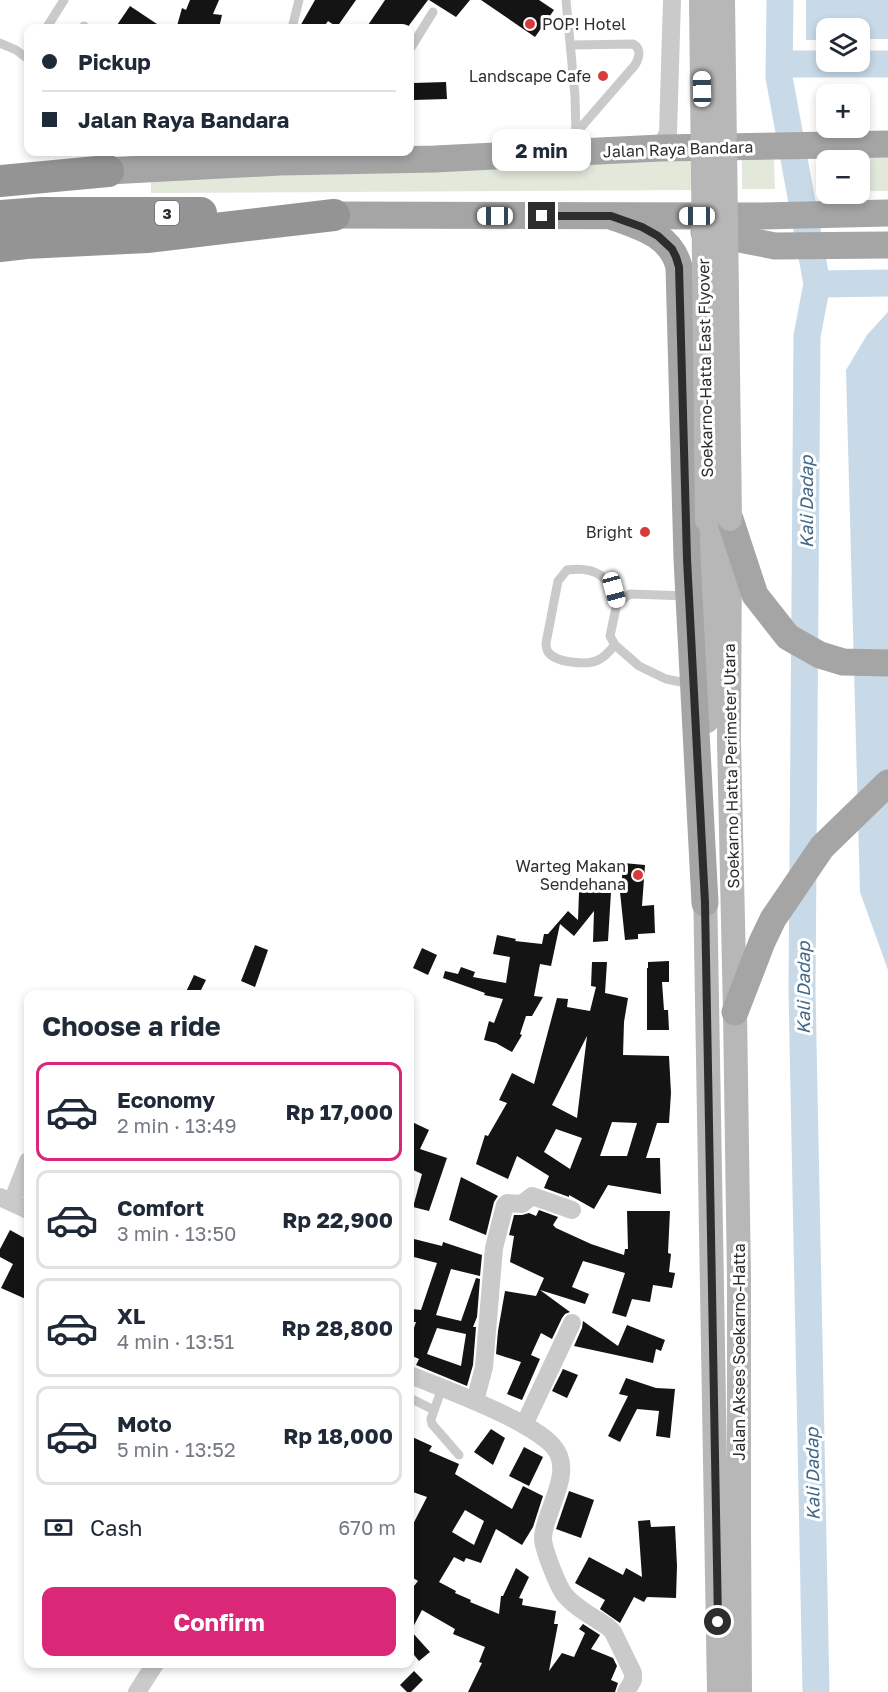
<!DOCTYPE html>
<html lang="en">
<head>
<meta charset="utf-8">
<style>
	:root { --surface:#fff; --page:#f2f2f3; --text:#1f2937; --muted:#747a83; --line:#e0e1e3; --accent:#db2777 }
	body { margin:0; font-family:"Golos Text",sans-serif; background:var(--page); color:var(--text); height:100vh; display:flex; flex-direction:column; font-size:22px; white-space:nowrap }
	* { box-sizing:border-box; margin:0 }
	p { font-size:20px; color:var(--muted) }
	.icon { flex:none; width:33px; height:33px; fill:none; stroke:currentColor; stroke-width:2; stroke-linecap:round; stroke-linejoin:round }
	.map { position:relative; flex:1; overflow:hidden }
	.panel { position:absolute; left:24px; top:990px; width:390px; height:678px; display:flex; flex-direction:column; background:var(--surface); border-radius:12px; box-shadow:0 3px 9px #0003 }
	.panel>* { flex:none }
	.guide { position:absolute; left:24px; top:24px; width:390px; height:132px; border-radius:12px; box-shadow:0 3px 9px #0003; display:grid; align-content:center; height:132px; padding:0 18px; background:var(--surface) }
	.buttons { position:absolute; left:816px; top:18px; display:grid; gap:12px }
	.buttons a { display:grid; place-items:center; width:54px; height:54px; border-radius:12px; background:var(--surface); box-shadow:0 3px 9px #0003; font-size:30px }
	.end { position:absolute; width:27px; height:27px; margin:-14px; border:8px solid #2d2d2d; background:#fff; box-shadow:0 0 0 3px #fff }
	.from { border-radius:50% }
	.bubble { position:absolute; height:42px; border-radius:12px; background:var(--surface); box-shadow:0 3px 9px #0003; font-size:20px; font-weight:700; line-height:42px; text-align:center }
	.car { position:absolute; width:18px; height:36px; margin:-18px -9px; border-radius:8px; box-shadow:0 0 4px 2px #0007; background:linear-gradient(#fff 24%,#345 0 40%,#fff 0 76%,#345 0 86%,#fff 0) }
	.guide b { display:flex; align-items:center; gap:21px; height:57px; font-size:22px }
	.guide b+b { border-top:2px solid var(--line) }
	.guide i { width:15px; height:15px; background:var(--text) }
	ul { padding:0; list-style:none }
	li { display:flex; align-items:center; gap:18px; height:99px; margin:0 12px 9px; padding:0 6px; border:3px solid var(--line); border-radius:12px }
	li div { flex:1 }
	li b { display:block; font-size:22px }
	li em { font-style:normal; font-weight:700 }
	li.selected { border-color:var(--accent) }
	li>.icon { width:54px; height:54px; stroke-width:1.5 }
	h2 { padding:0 18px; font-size:27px; line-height:72px }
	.pay { display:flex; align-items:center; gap:15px; height:66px; padding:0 18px; font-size:22px }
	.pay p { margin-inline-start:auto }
	.primary-button { display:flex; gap:12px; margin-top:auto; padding:12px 18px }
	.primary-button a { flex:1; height:69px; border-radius:12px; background:var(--accent); color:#fff; font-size:24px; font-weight:700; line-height:69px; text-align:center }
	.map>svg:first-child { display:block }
	.green { fill:#e2e9db }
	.water { fill:#c8dae8 }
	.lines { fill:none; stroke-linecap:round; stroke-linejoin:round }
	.river { stroke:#c8dae8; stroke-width:27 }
	.building { fill:#141414; fill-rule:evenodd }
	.service { stroke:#cacaca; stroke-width:9 }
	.minor { stroke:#cacaca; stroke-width:18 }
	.secondary { stroke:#b7b7b7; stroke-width:24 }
	.primary { stroke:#a5a5a5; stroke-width:27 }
	.motorway { stroke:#949494; stroke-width:32 }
	.secondary-bridge { stroke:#b7b7b7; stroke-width:24 }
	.route { stroke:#2d2d2d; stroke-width:8 }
	.poi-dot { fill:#d73b3c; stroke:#fff; stroke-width:2 }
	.labels { text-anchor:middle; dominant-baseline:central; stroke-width:6; stroke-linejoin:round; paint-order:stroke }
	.shield { fill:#fff; stroke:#6c6c6c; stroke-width:1.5 }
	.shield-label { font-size:15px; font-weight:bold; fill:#2d2d2d }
	.poi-label { font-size:16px; fill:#2d2d2d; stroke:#fff; text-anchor:end }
	.street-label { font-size:16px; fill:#2d2d2d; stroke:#fff }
	.water-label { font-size:18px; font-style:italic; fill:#416888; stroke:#fff }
</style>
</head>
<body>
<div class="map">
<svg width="888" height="1692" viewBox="0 0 888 1692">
	<rect width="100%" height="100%" fill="#fff"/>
	<!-- green -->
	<g class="green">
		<path d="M888,155V191H860V160H826V191H822L821,156Z"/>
		<path d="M774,158L775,189H742V159Z"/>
		<path d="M641,160H693V190L151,193V180Z"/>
	</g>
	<!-- water -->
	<g class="water">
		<path d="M806,0H888V39H860V28H826V40H806Z"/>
		<path d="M888,312V970L860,892L846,370L867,335Z"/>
	</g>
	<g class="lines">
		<!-- river -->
		<g class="river">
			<path d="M780,0L779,77L817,284L807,336L802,990L816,1692"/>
			<path d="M780,64H888"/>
			<path d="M817,284L888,283"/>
		</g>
	</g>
	<!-- building -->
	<g class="building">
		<path d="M190,0H219L213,14L222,15L219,28H180V26H177L182,8L186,10Z"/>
		<path d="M315,0H356L337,27L328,21L323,28H299Z"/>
		<path d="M385,0H428L407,28H366Z"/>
		<path d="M429,0H470L456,17Z"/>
		<path d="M481,0H539L554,10L535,37Z"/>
		<path d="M130,6L163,28H115Z"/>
		<path d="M446,82L447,99L413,100V83Z"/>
		<path d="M623,863L645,865L642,906L654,905L655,933L638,934V939L625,940L620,892H621Z"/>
		<path d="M579,892H611L608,941L593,942L594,911L574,936L560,924L551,966L540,964L534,996L543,997L532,1016H526L520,1034L522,1035L512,1052L496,1043L484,1040L489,1021L494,1023L503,999L484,995L485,993L443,978L445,971L458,974L461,967L475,972L473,977L506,983L510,957L493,954L497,935L516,939L515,941L542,944L544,934H548L568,911L578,920Z"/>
		<path d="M255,945L268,950L255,987L241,981Z"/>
		<path d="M422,948L437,955L428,975L413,968Z"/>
		<path d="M669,961V982H662L664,1010H668L669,1030H647V968H648V962Z"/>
		<path d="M592,962H607L605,993L628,998L624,1022L623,1055L669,1056L671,1093L669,1123H657L646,1158H660L661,1194L608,1185L594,1209L569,1195V1197L544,1188L549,1176L517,1156L508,1179L476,1164L485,1135L488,1136L507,1103L499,1100L512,1073L534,1084L557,998L568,999L567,1007L590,1011L596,987L591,986ZM587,1036L577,1118L552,1105ZM612,1122L637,1123L627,1156H600ZM556,1129L582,1138L570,1169L544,1152Z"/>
		<path d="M194,975L206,980L199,994H185Z"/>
		<path d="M410,1121L429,1130L420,1149L447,1158L429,1211L413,1207L422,1174L411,1169L410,1172Z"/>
		<path d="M461,1177L498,1196L494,1202L486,1235L449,1220Z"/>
		<path d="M539,1210L558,1217L553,1225L556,1228L591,1244L624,1255L625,1249H628L627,1211H670L668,1253L671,1254L669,1272L675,1273L672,1288L653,1285L650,1302L632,1299L626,1317L612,1313L625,1273L583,1261L572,1287L589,1294L585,1304L540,1290L570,1312L565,1314L562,1318L552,1339L541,1333L531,1355L540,1359L522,1400L507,1394L521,1362L496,1354L498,1331L505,1291L536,1296L544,1278L510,1262L514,1236L509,1235L514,1215H522L529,1213L536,1216Z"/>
		<path d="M10,1230L28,1240V1300L1,1288L13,1264L0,1257V1249Z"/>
		<path d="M410,1238L442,1246L443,1242L482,1255L480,1276L451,1269L436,1315L461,1321L476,1278L480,1279L477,1317L473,1327H476L473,1365L467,1386L416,1365L419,1359L410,1355L414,1340L410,1339L416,1322H410L412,1309L421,1310L437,1263L410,1256ZM437,1328L466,1334L461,1366L427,1354Z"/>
		<path d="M583,1321L618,1346L627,1325L665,1340L661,1351L656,1349L653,1363L574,1346L582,1328Z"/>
		<path d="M563,1369L578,1375L567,1398L552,1391Z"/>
		<path d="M626,1378L656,1388L675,1389L670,1438L656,1436L659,1411L637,1409L620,1442L608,1436L628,1396L619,1394Z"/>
		<path d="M491,1429L505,1438L493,1465L474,1452Z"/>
		<path d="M410,1436L432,1446L429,1451L459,1464L455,1474L512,1509L523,1486L543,1496L533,1527L522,1545L496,1529L481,1563L466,1558L464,1562L454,1557L439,1582L456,1591L455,1593L471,1600L470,1602L499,1614L501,1596H503L516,1568L529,1577L519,1598L523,1599L522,1605L556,1611L554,1624H558L549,1671L562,1653L574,1657L585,1633L579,1629L583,1624L600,1635L591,1649L613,1658L617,1666L611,1680L618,1683L615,1692H468L482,1663L479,1662L485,1647L453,1634L455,1629L422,1610L411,1631L430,1652L419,1661L410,1650V1591L418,1581L410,1576V1530L427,1497L410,1491ZM465,1510L484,1521L474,1545L452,1532Z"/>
		<path d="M524,1447L543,1457L529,1486L509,1476Z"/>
		<path d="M569,1491L594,1500L581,1538L556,1529Z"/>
		<path d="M650,1520L651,1527L675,1526L677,1566L676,1598L647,1597L644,1602L634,1597L620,1623L600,1609L605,1600L575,1583L589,1557L623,1575L626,1568L642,1577L638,1521Z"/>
		<path d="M414,1671L423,1680L411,1692H407L400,1685Z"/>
	</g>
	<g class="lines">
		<!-- service -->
		<g class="service">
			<path d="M566,0L575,96L576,135"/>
			<path d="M47,27L64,0"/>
			<path d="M83,28L84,26"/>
			<path d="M292,28L299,0"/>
			<path d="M0,43L16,50L28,59"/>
			<path d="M572,45L633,44C642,49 639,58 635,65L576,133"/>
			<path d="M410,49L433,12"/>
			<path d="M129,168L135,152"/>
			<path d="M688,596L630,594L617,603L610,636L615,645L639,666L666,679L691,684"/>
			<path d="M615,645C610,650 606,656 600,659C590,666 556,663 548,652C547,651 546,645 546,643L558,581L567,570C595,566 610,576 617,603"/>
			<path d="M442,1388L431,1419L432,1424L459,1455"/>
			<path d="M410,1398L434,1410"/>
		</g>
		<!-- minor -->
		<g class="minor">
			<path d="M660,148L668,133L672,0"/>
			<path d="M0,1197L28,1210"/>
			<path d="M12,1202L28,1161"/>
			<path d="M410,1375C445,1389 481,1402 515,1420C528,1427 543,1435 553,1446C576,1472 544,1510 543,1538C543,1549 558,1586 564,1594C575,1608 594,1617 608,1627L613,1632L633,1673V1680L626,1692"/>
			<path d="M475,1401L484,1367L494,1248L505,1205L507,1203L522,1204L532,1196L572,1210"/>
			<path d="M524,1425L572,1323"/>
			<path d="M137,1692L155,1664"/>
		</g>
		<!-- secondary -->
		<g class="secondary">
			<path d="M707,520V721"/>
			<path d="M730,531L729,741L735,1012L739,1279V1530L740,1692"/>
			<path d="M705,885L719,1692"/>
		</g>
		<!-- primary -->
		<g class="primary">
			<path d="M108,171L280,162L435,159L660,148L888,144"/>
			<path d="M334,215L760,216L888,213"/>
			<path d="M611,216C638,226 671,234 679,267L687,559L705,903"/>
			<path d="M704,232L775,246L888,245"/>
			<path d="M730,519L755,595L788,637L820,655L843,662L888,663"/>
			<path d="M735,1012L762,942L773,919L822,847L888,783"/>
		</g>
		<!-- motorway -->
		<g class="motorway">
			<path d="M0,181L108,171"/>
			<path d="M0,216L41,213H201"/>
			<path d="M0,246L26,243L147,237L334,215"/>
		</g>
		<!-- secondary-bridge -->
		<g class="secondary-bridge">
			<path d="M701,0L707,520"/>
			<path d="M723,0L730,519"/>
		</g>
	</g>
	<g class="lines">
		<!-- route -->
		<path class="route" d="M542,216H611L642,227L658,236L672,249L676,257L679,267L687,559L705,903L718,1622"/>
	</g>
	<!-- markers -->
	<g class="poi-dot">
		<circle cx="530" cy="24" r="6"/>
		<circle cx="603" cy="76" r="6"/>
		<circle cx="645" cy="532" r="6"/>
		<circle cx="638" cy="875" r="6"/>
	</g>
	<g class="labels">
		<!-- shield labels -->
		<rect class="shield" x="155" y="201" width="24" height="24" rx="4.5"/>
		<g class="shield-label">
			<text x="167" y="213">3</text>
		</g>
		<!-- poi labels -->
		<g class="poi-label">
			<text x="542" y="24" text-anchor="start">POP! Hotel</text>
			<text x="591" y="76">Landscape Cafe</text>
			<text x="633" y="532">Bright</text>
			<text x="626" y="866">Warteg Makan<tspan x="626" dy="18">Sendehana</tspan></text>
		</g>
		<!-- street labels -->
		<g class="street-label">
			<text transform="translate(678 149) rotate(-2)">Jalan Raya Bandara</text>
			<text transform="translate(705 368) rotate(-91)">Soekarno-Hatta East Flyover</text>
			<text transform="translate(731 766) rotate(-91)">Soekarno Hatta Perimeter Utara</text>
			<text transform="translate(739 1352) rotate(-90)">Jalan Akses Soekarno-Hatta</text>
		</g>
		<!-- water labels -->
		<g class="water-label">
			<text transform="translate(806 502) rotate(-90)">Kali Dadap</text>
			<text transform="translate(803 988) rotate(-90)">Kali Dadap</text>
			<text transform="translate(812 1474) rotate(-91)">Kali Dadap</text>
		</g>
	</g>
</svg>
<div class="buttons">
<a><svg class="icon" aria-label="layers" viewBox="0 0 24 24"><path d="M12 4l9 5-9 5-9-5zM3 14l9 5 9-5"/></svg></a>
<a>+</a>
<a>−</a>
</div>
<i class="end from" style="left:718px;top:1622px"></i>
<i class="end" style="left:542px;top:216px"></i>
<div class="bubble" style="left:492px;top:129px;width:99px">2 min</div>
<i class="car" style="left:702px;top:89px;rotate:359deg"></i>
<i class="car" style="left:495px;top:216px;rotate:270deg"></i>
<i class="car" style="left:697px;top:216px;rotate:270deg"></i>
<i class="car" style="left:614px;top:590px;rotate:165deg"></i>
<div class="guide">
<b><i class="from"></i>Pickup</b>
<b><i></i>Jalan Raya Bandara</b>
</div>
<section class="panel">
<h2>Choose a ride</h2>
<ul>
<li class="selected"><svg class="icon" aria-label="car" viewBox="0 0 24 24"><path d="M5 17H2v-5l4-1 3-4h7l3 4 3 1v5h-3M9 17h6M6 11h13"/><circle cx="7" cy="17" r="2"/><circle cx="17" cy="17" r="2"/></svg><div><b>Economy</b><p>2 min · 13:49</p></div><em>Rp 17,000</em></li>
<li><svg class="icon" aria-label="car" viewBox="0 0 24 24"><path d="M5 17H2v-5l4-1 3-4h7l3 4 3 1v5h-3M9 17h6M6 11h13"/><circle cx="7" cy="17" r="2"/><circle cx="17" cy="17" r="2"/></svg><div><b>Comfort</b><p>3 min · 13:50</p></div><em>Rp 22,900</em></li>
<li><svg class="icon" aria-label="car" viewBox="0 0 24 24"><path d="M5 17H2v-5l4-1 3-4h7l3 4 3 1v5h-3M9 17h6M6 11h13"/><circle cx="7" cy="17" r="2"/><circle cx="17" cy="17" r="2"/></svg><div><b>XL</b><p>4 min · 13:51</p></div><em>Rp 28,800</em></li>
<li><svg class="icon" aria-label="car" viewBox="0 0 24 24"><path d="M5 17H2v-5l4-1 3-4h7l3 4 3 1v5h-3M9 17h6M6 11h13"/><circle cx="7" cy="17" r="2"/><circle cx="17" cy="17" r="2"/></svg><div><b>Moto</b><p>5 min · 13:52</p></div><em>Rp 18,000</em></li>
</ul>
<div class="pay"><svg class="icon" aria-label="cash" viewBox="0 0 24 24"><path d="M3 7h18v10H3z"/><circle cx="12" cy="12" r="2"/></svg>Cash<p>670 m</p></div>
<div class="primary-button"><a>Confirm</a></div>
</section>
</div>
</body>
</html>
